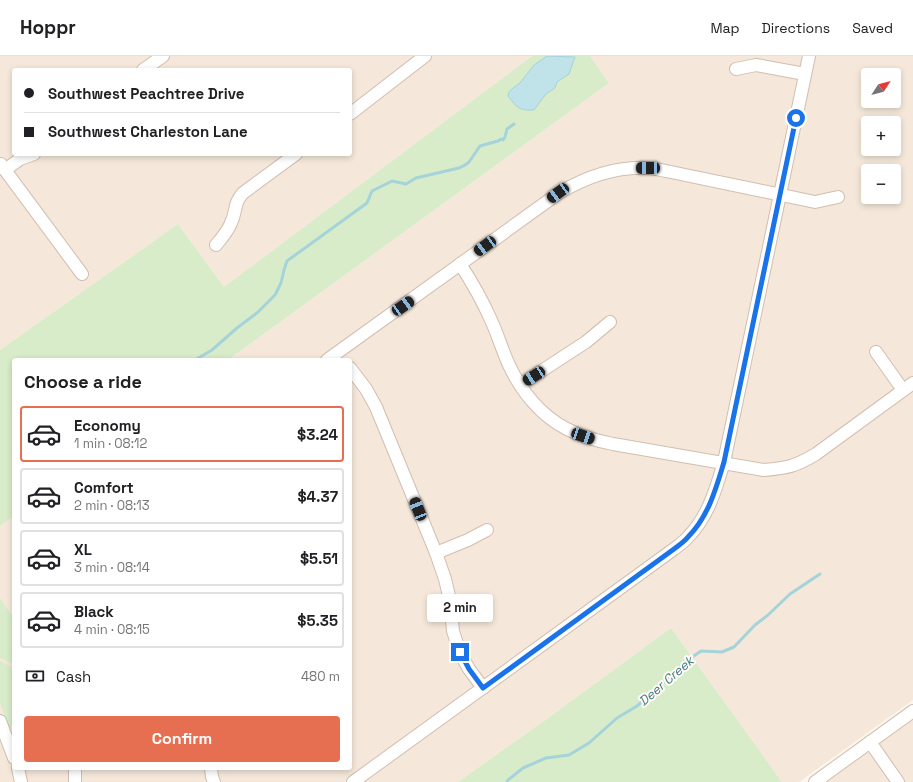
<!DOCTYPE html>
<html lang="en">
<head>
<meta charset="utf-8">
<style>
	:root { --surface:#fff; --page:#f2f2f2; --text:#202124; --muted:#757577; --line:#e0e0e0; --accent:#e76f51 }
	body { margin:0; font-family:"Space Grotesk",sans-serif; background:var(--page); color:var(--text); height:100vh; display:flex; flex-direction:column; font-size:15px; white-space:nowrap }
	* { box-sizing:border-box; margin:0 }
	p { font-size:13px; color:var(--muted) }
	.icon { flex:none; width:22px; height:22px; fill:none; stroke:currentColor; stroke-width:2; stroke-linecap:round; stroke-linejoin:round }
	.map { position:relative; flex:1; overflow:hidden }
	.side { position:absolute; left:12px; top:302px; width:340px; height:412px; display:flex; flex-direction:column; background:var(--surface); border-radius:4px; box-shadow:0 2px 6px #0003 }
	.side>* { flex:none }
	.banner { position:absolute; left:12px; top:12px; width:340px; height:88px; border-radius:4px; box-shadow:0 2px 6px #0003; display:grid; align-content:center; height:88px; padding:0 12px; background:var(--surface) }
	.needle { width:26px; rotate:54deg }
	.controls { position:absolute; left:861px; top:12px; display:grid; gap:8px }
	.controls a { display:grid; place-items:center; width:40px; height:40px; border-radius:4px; background:var(--surface); box-shadow:0 2px 6px #0003; font-size:20px }
	.end { position:absolute; width:18px; height:18px; margin:-9px; border:5px solid #1a73e8; background:#fff; box-shadow:0 0 0 2px #fff }
	.from { border-radius:50% }
	.bubble { position:absolute; height:28px; border-radius:4px; background:var(--surface); box-shadow:0 2px 6px #0003; font-size:13px; font-weight:700; line-height:28px; text-align:center }
	.car { position:absolute; width:12px; height:24px; margin:-12px -6px; border-radius:5px; box-shadow:0 0 3px 1px #0007; background:linear-gradient(#222 24%,#8ab4d8 0 40%,#222 0 76%,#8ab4d8 0 86%,#222 0) }
	.banner b { display:flex; align-items:center; gap:14px; height:38px; font-size:15px }
	.banner b+b { border-top:1px solid var(--line) }
	.banner i { width:10px; height:10px; background:var(--text) }
	ul { padding:0; list-style:none }
	li { display:flex; align-items:center; gap:12px; height:56px; margin:0 8px 6px; padding:0 4px; border:2px solid var(--line); border-radius:4px }
	li div { flex:1 }
	li b { display:block; font-size:15px }
	li em { font-style:normal; font-weight:700 }
	li.current { border-color:var(--accent) }
	li>.icon { width:36px; height:36px; stroke-width:1.5 }
	h2 { padding:0 12px; font-size:18px; line-height:48px }
	.pay { display:flex; align-items:center; gap:10px; height:44px; padding:0 12px; font-size:15px }
	.pay p { margin-inline-start:auto }
	.action { display:flex; gap:8px; margin-top:auto; padding:8px 12px }
	.action a { flex:1; height:46px; border-radius:4px; background:var(--accent); color:#fff; font-size:16px; font-weight:700; line-height:46px; text-align:center }
	header { display:flex; align-items:center; gap:24px; box-sizing:border-box; height:56px; padding:0 20px; background:var(--surface); border-bottom:1px solid var(--line) }
	header strong { font-size:19px }
	nav { display:flex; gap:22px; margin-inline-start:auto; font-size:14px }
	.map>svg:first-child { display:block }
	.residential { fill:#f5e8da; fill-rule:evenodd }
	.green { fill:#d8ecc9 }
	.water { fill:#bfe3e8; stroke:#a5d3da }
	.lines { fill:none; stroke-linecap:round; stroke-linejoin:round }
	.stream { stroke:#a5d3da; stroke-width:3 }
	.minor-casing { stroke:#d1beb0; stroke-width:14 }
	.minor { stroke:#fff; stroke-width:12 }
	.route { stroke:#1a73e8; stroke-width:5 }
	.labels { text-anchor:middle; dominant-baseline:central; stroke-width:4; stroke-linejoin:round; paint-order:stroke }
	.water-label { font-size:13px; font-style:italic; fill:#437c86; stroke:#fffaf3 }
</style>
</head>
<body>
<header>
<strong>Hoppr</strong>
<nav><a>Map</a><a>Directions</a><a>Saved</a></nav>
</header>
<div class="map">
<svg width="913" height="726" viewBox="0 0 913 726">
	<rect width="100%" height="100%" fill="#fdf6ec"/>
	<!-- residential -->
	<g class="residential">
		<path d="M0,0H532L224,231L178,168L0,294ZM14,14H350V98H14Z"/>
		<path d="M590,0H913V644L799,726H782L671,572L544,665L458,726H0V573L14,564V712H350V304H228L609,27ZM868,19H894V45H868ZM868,67H894V93H868ZM868,115H894V141H868Z"/>
		<path d="M14,460V562L0,542V470Z"/>
		<path d="M913,660V726H823Z"/>
	</g>
	<!-- green -->
	<g class="green">
		<path d="M532,0H590L609,27L228,304H14V460L0,470V294L178,168L224,231Z"/>
		<path d="M0,542L14,562V609L0,602Z"/>
		<path d="M671,572L782,726H458L544,665Z"/>
		<path d="M0,605L14,612V670L9,672L0,647Z"/>
	</g>
	<!-- water -->
	<path class="water" d="M547,0L575,1L569,18L557,26L555,32L546,38L534,54C518,55 517,51 508,40L509,36L513,32L520,27L534,9Z"/>
	<g class="lines">
		<!-- stream -->
		<g class="stream">
			<path d="M195,304L212,294L237,272L258,256L275,239L281,227L284,214L287,205L367,147L372,135L392,125L406,128L416,122L459,112L465,109L469,106L480,90L498,85L501,83L503,84L505,81L507,73L514,68"/>
			<path d="M507,726L508,724L523,712L546,702L569,699L589,687L617,662L637,650L659,631L685,606L701,595L722,596L734,591L755,569L768,559L790,538L820,518"/>
		</g>
		<!-- minor casing -->
		<g class="minor-casing">
			<g id="minor">
				<path d="M736,13L756,9L805,18"/>
				<path d="M143,14L163,0"/>
				<path d="M350,58L425,0"/>
				<path d="M1,108L5,114L20,103L34,98"/>
				<path d="M5,114L82,218"/>
				<path d="M216,189C222,182 228,175 231,167C237,155 233,148 243,137L296,98"/>
				<path d="M460,208C472,226 482,244 491,264C498,279 502,294 509,309C521,335 541,360 567,373C582,381 598,385 613,388L764,414C788,412 796,410 816,398L913,327"/>
				<path d="M876,296L903,334"/>
				<path d="M327,304L559,137C586,121 615,110 648,112C654,112 660,114 666,115L815,146L838,141"/>
				<path d="M350,312L366,333L376,351L436,497L445,523L450,544L453,575L460,597L469,613L483,632"/>
				<path d="M520,329L586,286L610,266"/>
				<path d="M436,497L468,484L487,474"/>
				<path d="M0,665L14,702"/>
				<path d="M870,686L898,726"/>
				<path d="M18,712L21,726"/>
				<path d="M75,712V726"/>
				<path d="M211,712L212,721L214,726"/>
				<path d="M353,726L674,493C679,489 684,486 688,481C708,461 716,433 724,406L809,0"/>
				<path d="M815,726L913,655"/>
			</g>
		</g>
		<!-- minor -->
		<use href="#minor" class="minor"/>
	</g>
	<g class="lines">
		<!-- route -->
		<path class="route" d="M460,596L469,613L483,632L674,493C679,489 684,486 688,481C708,461 716,433 724,406L796,62"/>
	</g>
	<g class="labels">
		<!-- water labels -->
		<g class="water-label">
			<text transform="translate(666 625) rotate(-41)">Deer Creek</text>
		</g>
	</g>
</svg>
<div class="controls">
<a><svg class="needle" viewBox="-14 -14 28 28"><path d="M0-13l5 13h-10z" fill="#e53935"/><path d="M0 13l5-13h-10z" fill="#757577"/></svg></a>
<a>+</a>
<a>−</a>
</div>
<i class="end from" style="left:796px;top:62px"></i>
<i class="end" style="left:460px;top:596px"></i>
<div class="bubble" style="left:427px;top:538px;width:66px">2 min</div>
<i class="car" style="left:648px;top:112px;rotate:270deg"></i>
<i class="car" style="left:558px;top:137px;rotate:234deg"></i>
<i class="car" style="left:485px;top:190px;rotate:234deg"></i>
<i class="car" style="left:403px;top:250px;rotate:55deg"></i>
<i class="car" style="left:534px;top:320px;rotate:237deg"></i>
<i class="car" style="left:583px;top:380px;rotate:109deg"></i>
<i class="car" style="left:418px;top:453px;rotate:338deg"></i>
<div class="banner">
<b><i class="from"></i>Southwest Peachtree Drive</b>
<b><i></i>Southwest Charleston Lane</b>
</div>
<section class="side">
<h2>Choose a ride</h2>
<ul>
<li class="current"><svg class="icon" aria-label="car" viewBox="0 0 24 24"><path d="M5 17H2v-5l4-1 3-4h7l3 4 3 1v5h-3M9 17h6M6 11h13"/><circle cx="7" cy="17" r="2"/><circle cx="17" cy="17" r="2"/></svg><div><b>Economy</b><p>1 min · 08:12</p></div><em>$3.24</em></li>
<li><svg class="icon" aria-label="car" viewBox="0 0 24 24"><path d="M5 17H2v-5l4-1 3-4h7l3 4 3 1v5h-3M9 17h6M6 11h13"/><circle cx="7" cy="17" r="2"/><circle cx="17" cy="17" r="2"/></svg><div><b>Comfort</b><p>2 min · 08:13</p></div><em>$4.37</em></li>
<li><svg class="icon" aria-label="car" viewBox="0 0 24 24"><path d="M5 17H2v-5l4-1 3-4h7l3 4 3 1v5h-3M9 17h6M6 11h13"/><circle cx="7" cy="17" r="2"/><circle cx="17" cy="17" r="2"/></svg><div><b>XL</b><p>3 min · 08:14</p></div><em>$5.51</em></li>
<li><svg class="icon" aria-label="car" viewBox="0 0 24 24"><path d="M5 17H2v-5l4-1 3-4h7l3 4 3 1v5h-3M9 17h6M6 11h13"/><circle cx="7" cy="17" r="2"/><circle cx="17" cy="17" r="2"/></svg><div><b>Black</b><p>4 min · 08:15</p></div><em>$5.35</em></li>
</ul>
<div class="pay"><svg class="icon" aria-label="cash" viewBox="0 0 24 24"><path d="M3 7h18v10H3z"/><circle cx="12" cy="12" r="2"/></svg>Cash<p>480 m</p></div>
<div class="action"><a>Confirm</a></div>
</section>
</div>
</body>
</html>
